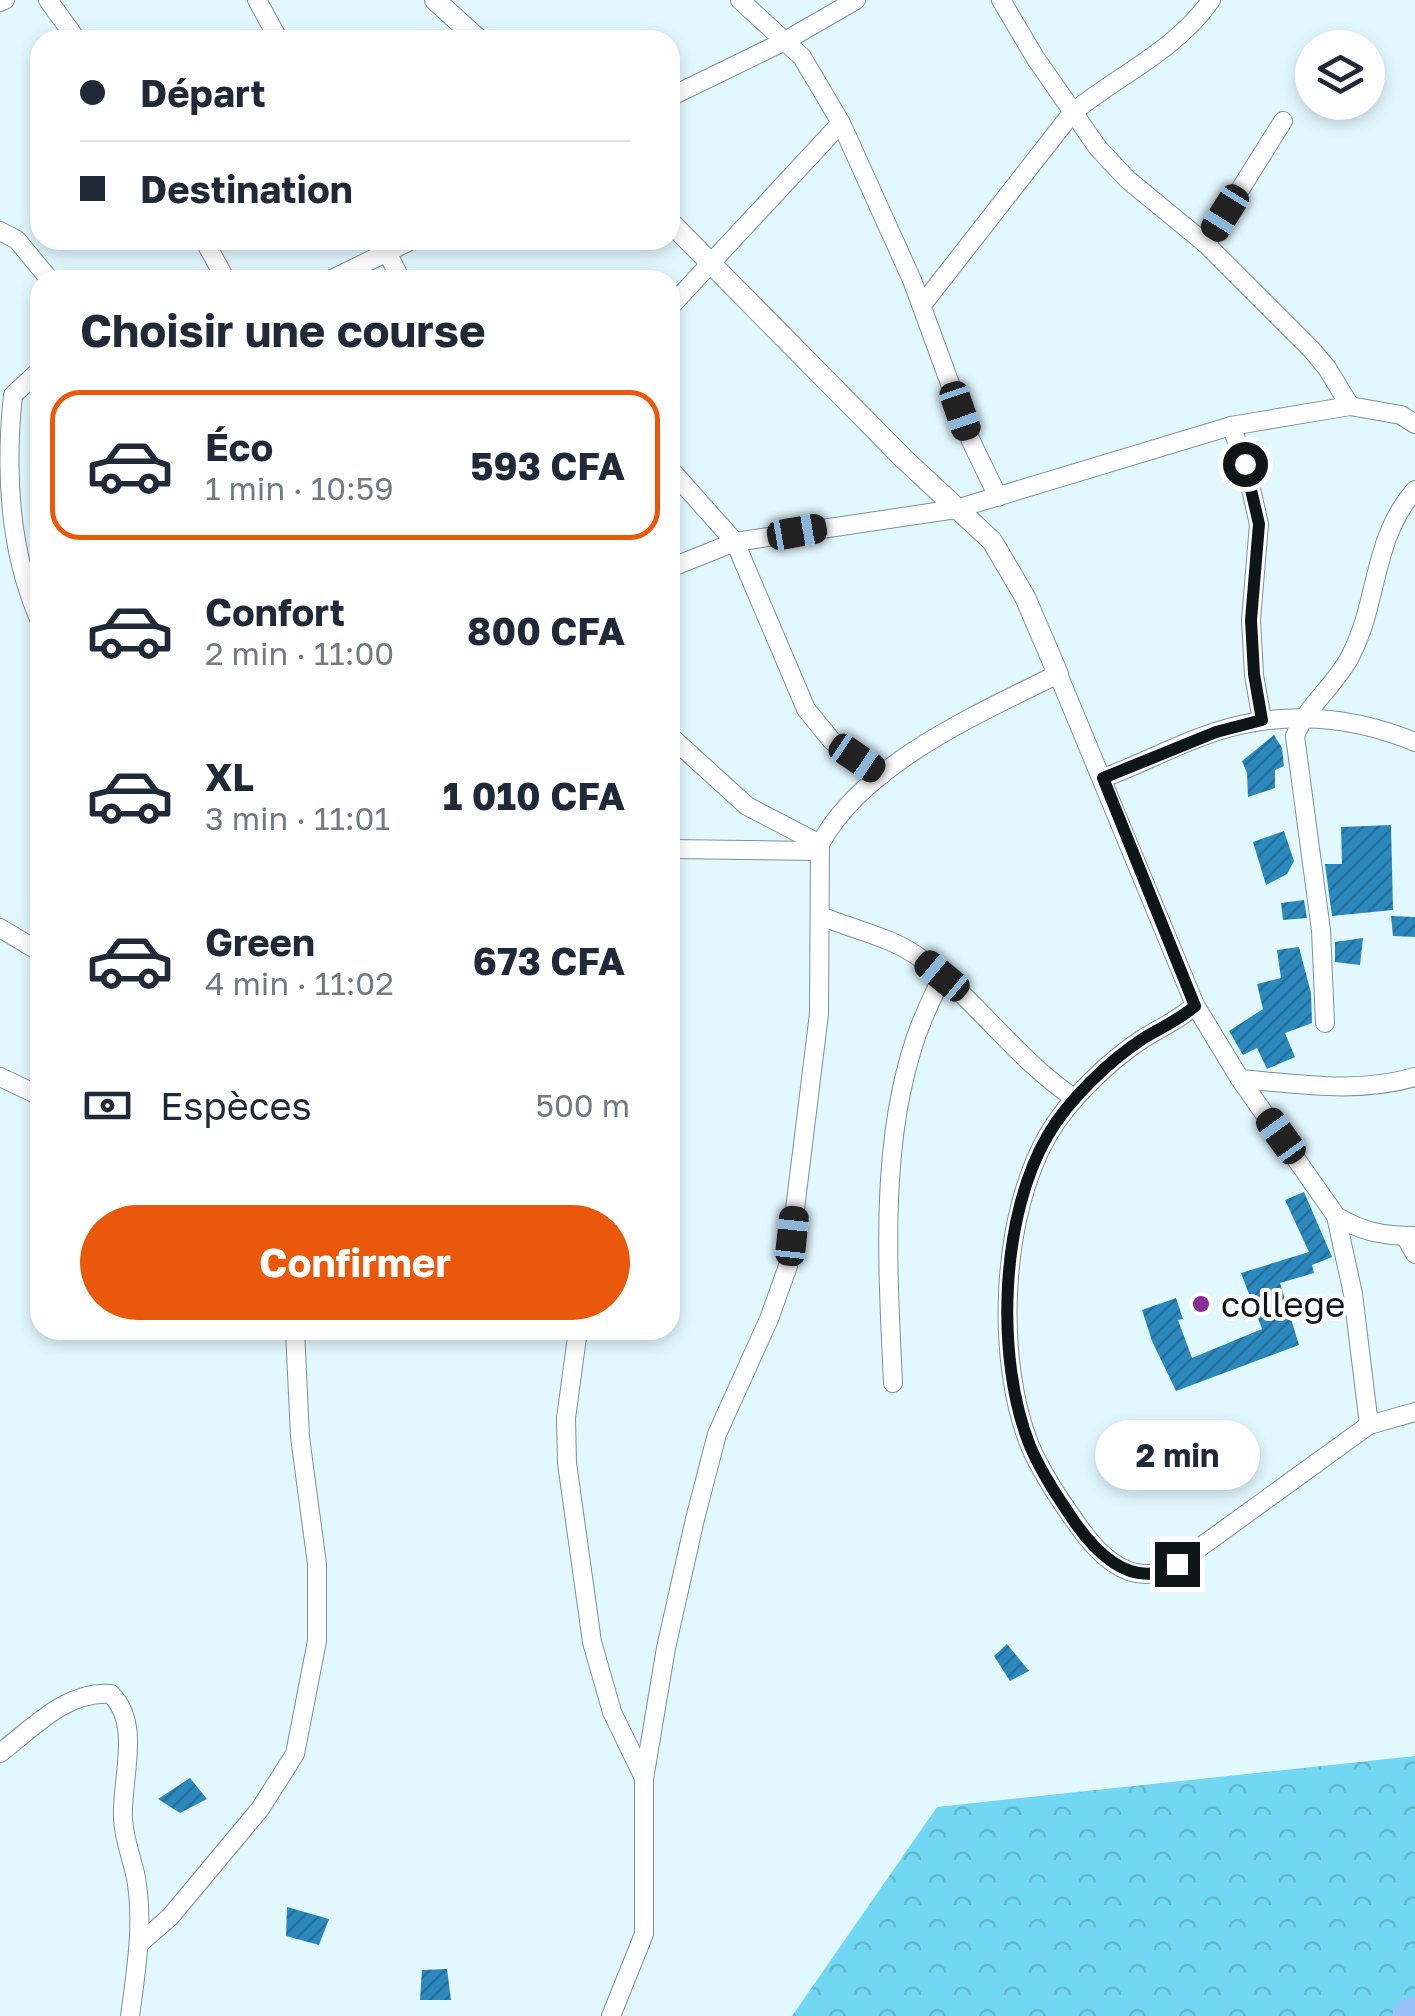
<!DOCTYPE html>
<html lang="fr">
<head>
<meta charset="utf-8">
<style>
	:root { --surface:#fff; --page:#f2f2f3; --text:#1f2937; --muted:#747a83; --line:#e0e1e3; --accent:#ea580c }
	body { margin:0; font-family:"Golos Text",sans-serif; background:var(--page); color:var(--text); height:100vh; display:flex; flex-direction:column; font-size:38px; white-space:nowrap }
	* { box-sizing:border-box; margin:0 }
	p { font-size:32px; color:var(--muted) }
	.icon { flex:none; width:55px; height:55px; fill:none; stroke:currentColor; stroke-width:2; stroke-linecap:round; stroke-linejoin:round }
	.map { position:relative; flex:1; overflow:hidden }
	.sheet { position:absolute; left:30px; top:270px; width:650px; height:1070px; display:flex; flex-direction:column; background:var(--surface); border-radius:30px; box-shadow:0 5px 15px #0003 }
	.sheet>* { flex:none }
	.banner { position:absolute; left:30px; top:30px; width:650px; height:220px; border-radius:30px; box-shadow:0 5px 15px #0003; display:grid; align-content:center; height:220px; padding:0 50px; background:var(--surface) }
	.buttons { position:absolute; left:1295px; top:30px; display:grid; gap:20px }
	.buttons a { display:grid; place-items:center; width:90px; height:90px; border-radius:50%; background:var(--surface); box-shadow:0 5px 15px #0003; font-size:50px }
	.end { position:absolute; width:45px; height:45px; margin:-22px; border:12px solid #0e1618; background:#fff; box-shadow:0 0 0 5px #fff }
	.from { border-radius:50% }
	.bubble { position:absolute; height:70px; border-radius:35px; background:var(--surface); box-shadow:0 5px 15px #0003; font-size:32px; font-weight:700; line-height:70px; text-align:center }
	.car { position:absolute; width:30px; height:60px; margin:-30px -15px; border-radius:12px; box-shadow:0 0 8px 2px #0007; background:linear-gradient(#222 24%,#8ab4d8 0 40%,#222 0 76%,#8ab4d8 0 86%,#222 0) }
	.banner b { display:flex; align-items:center; gap:35px; height:95px; font-size:38px }
	.banner b+b { border-top:2px solid var(--line) }
	.banner i { width:25px; height:25px; background:var(--text) }
	ul { padding:0; list-style:none }
	li { display:flex; align-items:center; gap:30px; height:150px; margin:0 20px 15px; padding:0 30px; border:5px solid transparent; border-radius:30px }
	li div { flex:1 }
	li b { display:block; font-size:38px }
	li em { font-style:normal; font-weight:700 }
	li.current { border-color:var(--accent) }
	li>.icon { width:90px; height:90px; stroke-width:1.5 }
	h2 { padding:0 50px; font-size:45px; line-height:120px }
	.pay { display:flex; align-items:center; gap:25px; height:110px; padding:0 50px; font-size:38px }
	.pay p { margin-inline-start:auto }
	.button { display:flex; gap:20px; margin-top:auto; padding:20px 50px }
	.button a { flex:1; height:115px; border-radius:60px; background:var(--accent); color:#fff; font-size:40px; font-weight:700; line-height:115px; text-align:center }
	.map>svg:first-child { display:block }
	.forest { fill:url(#forest-crowns) }
	.lines { fill:none; stroke-linecap:round; stroke-linejoin:round }
	.river { stroke:#9bc1fb; stroke-width:35 }
	.building { fill:url(#building-hatch) }
	.minor-casing { stroke:#7d9197; stroke-width:20 }
	.tertiary-casing { stroke:#7d9197; stroke-width:22 }
	.minor { stroke:#fff; stroke-width:18 }
	.tertiary { stroke:#fff; stroke-width:20 }
	.route { stroke:#0e1618; stroke-width:12 }
	.poi-dot { fill:#882c97; stroke:#fff; stroke-width:4 }
	.labels { text-anchor:middle; dominant-baseline:central; stroke-width:8; stroke-linejoin:round; paint-order:stroke }
	.poi-label { font-size:35px; fill:#0e1618; stroke:#fff; text-anchor:start }
</style>
</head>
<body>
<div class="map">
<svg width="1415" height="2016" viewBox="0 0 1415 2016">
	<defs>
		<pattern id="forest-crowns" width="20" height="18" patternUnits="userSpaceOnUse" patternTransform="scale(2.5)"><rect width="20" height="18" fill="#71d7f2"/><path d="M2 6a3 3 0 1 1 6 0M12 15a3 3 0 1 1 6 0" fill="none" stroke="#61b8cf"/></pattern>
		<pattern id="building-hatch" width="6" height="6" patternUnits="userSpaceOnUse" patternTransform="scale(2.5)"><rect width="6" height="6" fill="#2c89be"/><path d="M-1 1l2-2M0 6l6-6M5 7l2-2" fill="none" stroke="#246f99"/></pattern>
	</defs>
	<rect width="100%" height="100%" fill="#e2f8ff"/>
	<!-- forest -->
	<path class="forest" d="M1415,1756V2016H792L937,1807Z"/>
	<g class="lines">
		<!-- river -->
		<path class="river" d="M1410,2016L1415,2014"/>
	</g>
	<!-- building -->
	<g class="building">
		<path d="M1274,735L1282,748L1284,766L1275,770V788L1248,797L1247,773L1242,761Z"/>
		<path d="M1391,825L1393,910L1332,916L1325,864H1342L1341,827Z"/>
		<path d="M1284,831L1294,861L1287,874L1266,885L1253,842Z"/>
		<path d="M1304,900L1307,918L1283,920L1281,903Z"/>
		<path d="M1391,916L1415,917V937L1393,936Z"/>
		<path d="M1363,938L1360,965L1335,962V942Z"/>
		<path d="M1299,947L1311,993L1312,1023L1285,1033L1295,1057L1267,1069L1257,1048L1243,1055L1229,1031L1263,1009L1257,984L1281,978L1277,950Z"/>
		<path d="M1304,1192L1332,1257L1312,1265L1314,1273L1280,1283L1299,1345L1176,1391L1152,1341L1142,1310L1176,1298L1183,1319L1178,1320L1192,1358L1262,1329L1241,1273L1309,1252L1285,1200Z"/>
		<path d="M1007,1644L1029,1671L1010,1681L994,1656Z"/>
		<path d="M190,1778L207,1799L180,1813L158,1799Z"/>
		<path d="M287,1907L329,1919L319,1945L286,1936Z"/>
		<path d="M447,1969L451,2000H420L422,1970Z"/>
	</g>
	<g class="lines">
		<!-- minor casing -->
		<g class="minor-casing">
			<g id="minor">
				<path d="M48,0L77,40"/>
				<path d="M257,0L279,40"/>
				<path d="M740,0L802,57L841,123L912,280L971,441L998,497"/>
				<path d="M1001,0L1036,59L1098,148L1127,179L1206,244L1311,349L1327,368L1350,406"/>
				<path d="M0,2L5,0"/>
				<path d="M670,97L785,41L856,0"/>
				<path d="M0,231L17,240L50,280"/>
				<path d="M204,240L226,280"/>
				<path d="M381,240L401,280"/>
				<path d="M1206,244L1283,121"/>
				<path d="M330,280L412,240"/>
				<path d="M922,305L1072,113C1117,76 1178,49 1211,0"/>
				<path d="M670,307L841,123"/>
				<path d="M40,370L13,395C5,471 9,551 40,621"/>
				<path d="M1231,426L1245,463L1259,524L1251,620L1254,675L1262,720"/>
				<path d="M670,469L735,542L806,709L832,741L882,775"/>
				<path d="M670,568L735,542L956,509L1231,426L1350,406L1401,415L1415,424"/>
				<path d="M670,736L747,806L820,844"/>
				<path d="M1103,778C1142,764 1179,743 1218,731C1284,710 1352,716 1415,742"/>
				<path d="M670,849L819,851"/>
				<path d="M821,916C854,930 892,937 920,958C976,999 1016,1059 1074,1098"/>
				<path d="M0,928L40,952"/>
				<path d="M1195,1005C1179,1020 1162,1027 1144,1038C1110,1060 1068,1100 1048,1135C1001,1216 995,1359 1030,1446C1042,1474 1059,1499 1077,1524C1094,1549 1122,1580 1156,1573C1163,1572 1171,1567 1177,1564L1369,1425L1415,1412"/>
				<path d="M1325,1023L1321,930L1295,736C1307,705 1336,685 1351,655C1379,600 1372,539 1415,490"/>
				<path d="M0,1077L40,1096"/>
				<path d="M1240,1079C1299,1084 1357,1094 1415,1077"/>
				<path d="M1336,1216L1353,1294L1369,1425"/>
				<path d="M1405,1236L1415,1254"/>
				<path d="M578,1330L566,1418L567,1463L592,1642L612,1712L644,1778"/>
				<path d="M893,1383C888,1272 879,1147 915,1040C922,1018 933,997 942,976"/>
				<path d="M0,1753C33,1728 67,1690 111,1694C142,1725 121,1778 123,1819C124,1840 132,1858 136,1878C144,1924 136,1971 130,2016"/>
				<path d="M139,1944L170,1917L260,1809L295,1754L317,1641V1564L300,1437L295,1330"/>
				<path d="M611,2016L644,1934V1779L666,1648L695,1519L717,1434L769,1319L788,1266L819,1014L820,844C864,763 978,714 1058,674L1195,1005L1240,1079L1336,1216C1362,1232 1384,1236 1415,1236"/>
			</g>
		</g>
		<!-- tertiary casing -->
		<g class="tertiary-casing">
			<g id="tertiary">
				<path d="M435,0L479,40"/>
				<path d="M670,222L904,459L992,541L1025,597L1058,674"/>
			</g>
		</g>
		<!-- minor -->
		<use href="#minor" class="minor"/>
		<!-- tertiary -->
		<use href="#tertiary" class="tertiary"/>
	</g>
	<g class="lines">
		<!-- route -->
		<path class="route" d="M1177,1564C1171,1567 1163,1572 1156,1573C1122,1579 1094,1549 1076,1524C1059,1499 1042,1474 1030,1446C995,1359 1000,1216 1048,1135C1069,1099 1110,1060 1144,1038C1162,1027 1179,1020 1195,1006L1103,778L1216,732L1262,720L1254,674L1251,620L1259,524L1245,464"/>
	</g>
	<!-- markers -->
	<circle class="poi-dot" cx="1201" cy="1304" r="10"/>
	<g class="labels">
		<!-- poi labels -->
		<g class="poi-label">
			<text x="1221" y="1304">college</text>
		</g>
	</g>
</svg>
<div class="buttons">
<a><svg class="icon" aria-label="layers" viewBox="0 0 24 24"><path d="M12 4l9 5-9 5-9-5zM3 14l9 5 9-5"/></svg></a>
</div>
<i class="end from" style="left:1245px;top:464px"></i>
<i class="end" style="left:1177px;top:1564px"></i>
<div class="bubble" style="left:1095px;top:1420px;width:165px">2 min</div>
<i class="car" style="left:1225px;top:213px;rotate:212deg"></i>
<i class="car" style="left:960px;top:411px;rotate:161deg"></i>
<i class="car" style="left:797px;top:532px;rotate:80deg"></i>
<i class="car" style="left:857px;top:758px;rotate:124deg"></i>
<i class="car" style="left:942px;top:976px;rotate:310deg"></i>
<i class="car" style="left:1281px;top:1136px;rotate:324deg"></i>
<i class="car" style="left:792px;top:1236px;rotate:6deg"></i>
<div class="banner">
<b><i class="from"></i>Départ</b>
<b><i></i>Destination</b>
</div>
<section class="sheet">
<h2>Choisir une course</h2>
<ul>
<li class="current"><svg class="icon" aria-label="car" viewBox="0 0 24 24"><path d="M5 17H2v-5l4-1 3-4h7l3 4 3 1v5h-3M9 17h6M6 11h13"/><circle cx="7" cy="17" r="2"/><circle cx="17" cy="17" r="2"/></svg><div><b>Éco</b><p>1 min · 10:59</p></div><em>593 CFA</em></li>
<li><svg class="icon" aria-label="car" viewBox="0 0 24 24"><path d="M5 17H2v-5l4-1 3-4h7l3 4 3 1v5h-3M9 17h6M6 11h13"/><circle cx="7" cy="17" r="2"/><circle cx="17" cy="17" r="2"/></svg><div><b>Confort</b><p>2 min · 11:00</p></div><em>800 CFA</em></li>
<li><svg class="icon" aria-label="car" viewBox="0 0 24 24"><path d="M5 17H2v-5l4-1 3-4h7l3 4 3 1v5h-3M9 17h6M6 11h13"/><circle cx="7" cy="17" r="2"/><circle cx="17" cy="17" r="2"/></svg><div><b>XL</b><p>3 min · 11:01</p></div><em>1 010 CFA</em></li>
<li><svg class="icon" aria-label="car" viewBox="0 0 24 24"><path d="M5 17H2v-5l4-1 3-4h7l3 4 3 1v5h-3M9 17h6M6 11h13"/><circle cx="7" cy="17" r="2"/><circle cx="17" cy="17" r="2"/></svg><div><b>Green</b><p>4 min · 11:02</p></div><em>673 CFA</em></li>
</ul>
<div class="pay"><svg class="icon" aria-label="cash" viewBox="0 0 24 24"><path d="M3 7h18v10H3z"/><circle cx="12" cy="12" r="2"/></svg>Espèces<p>500 m</p></div>
<div class="button"><a>Confirmer</a></div>
</section>
</div>
</body>
</html>
